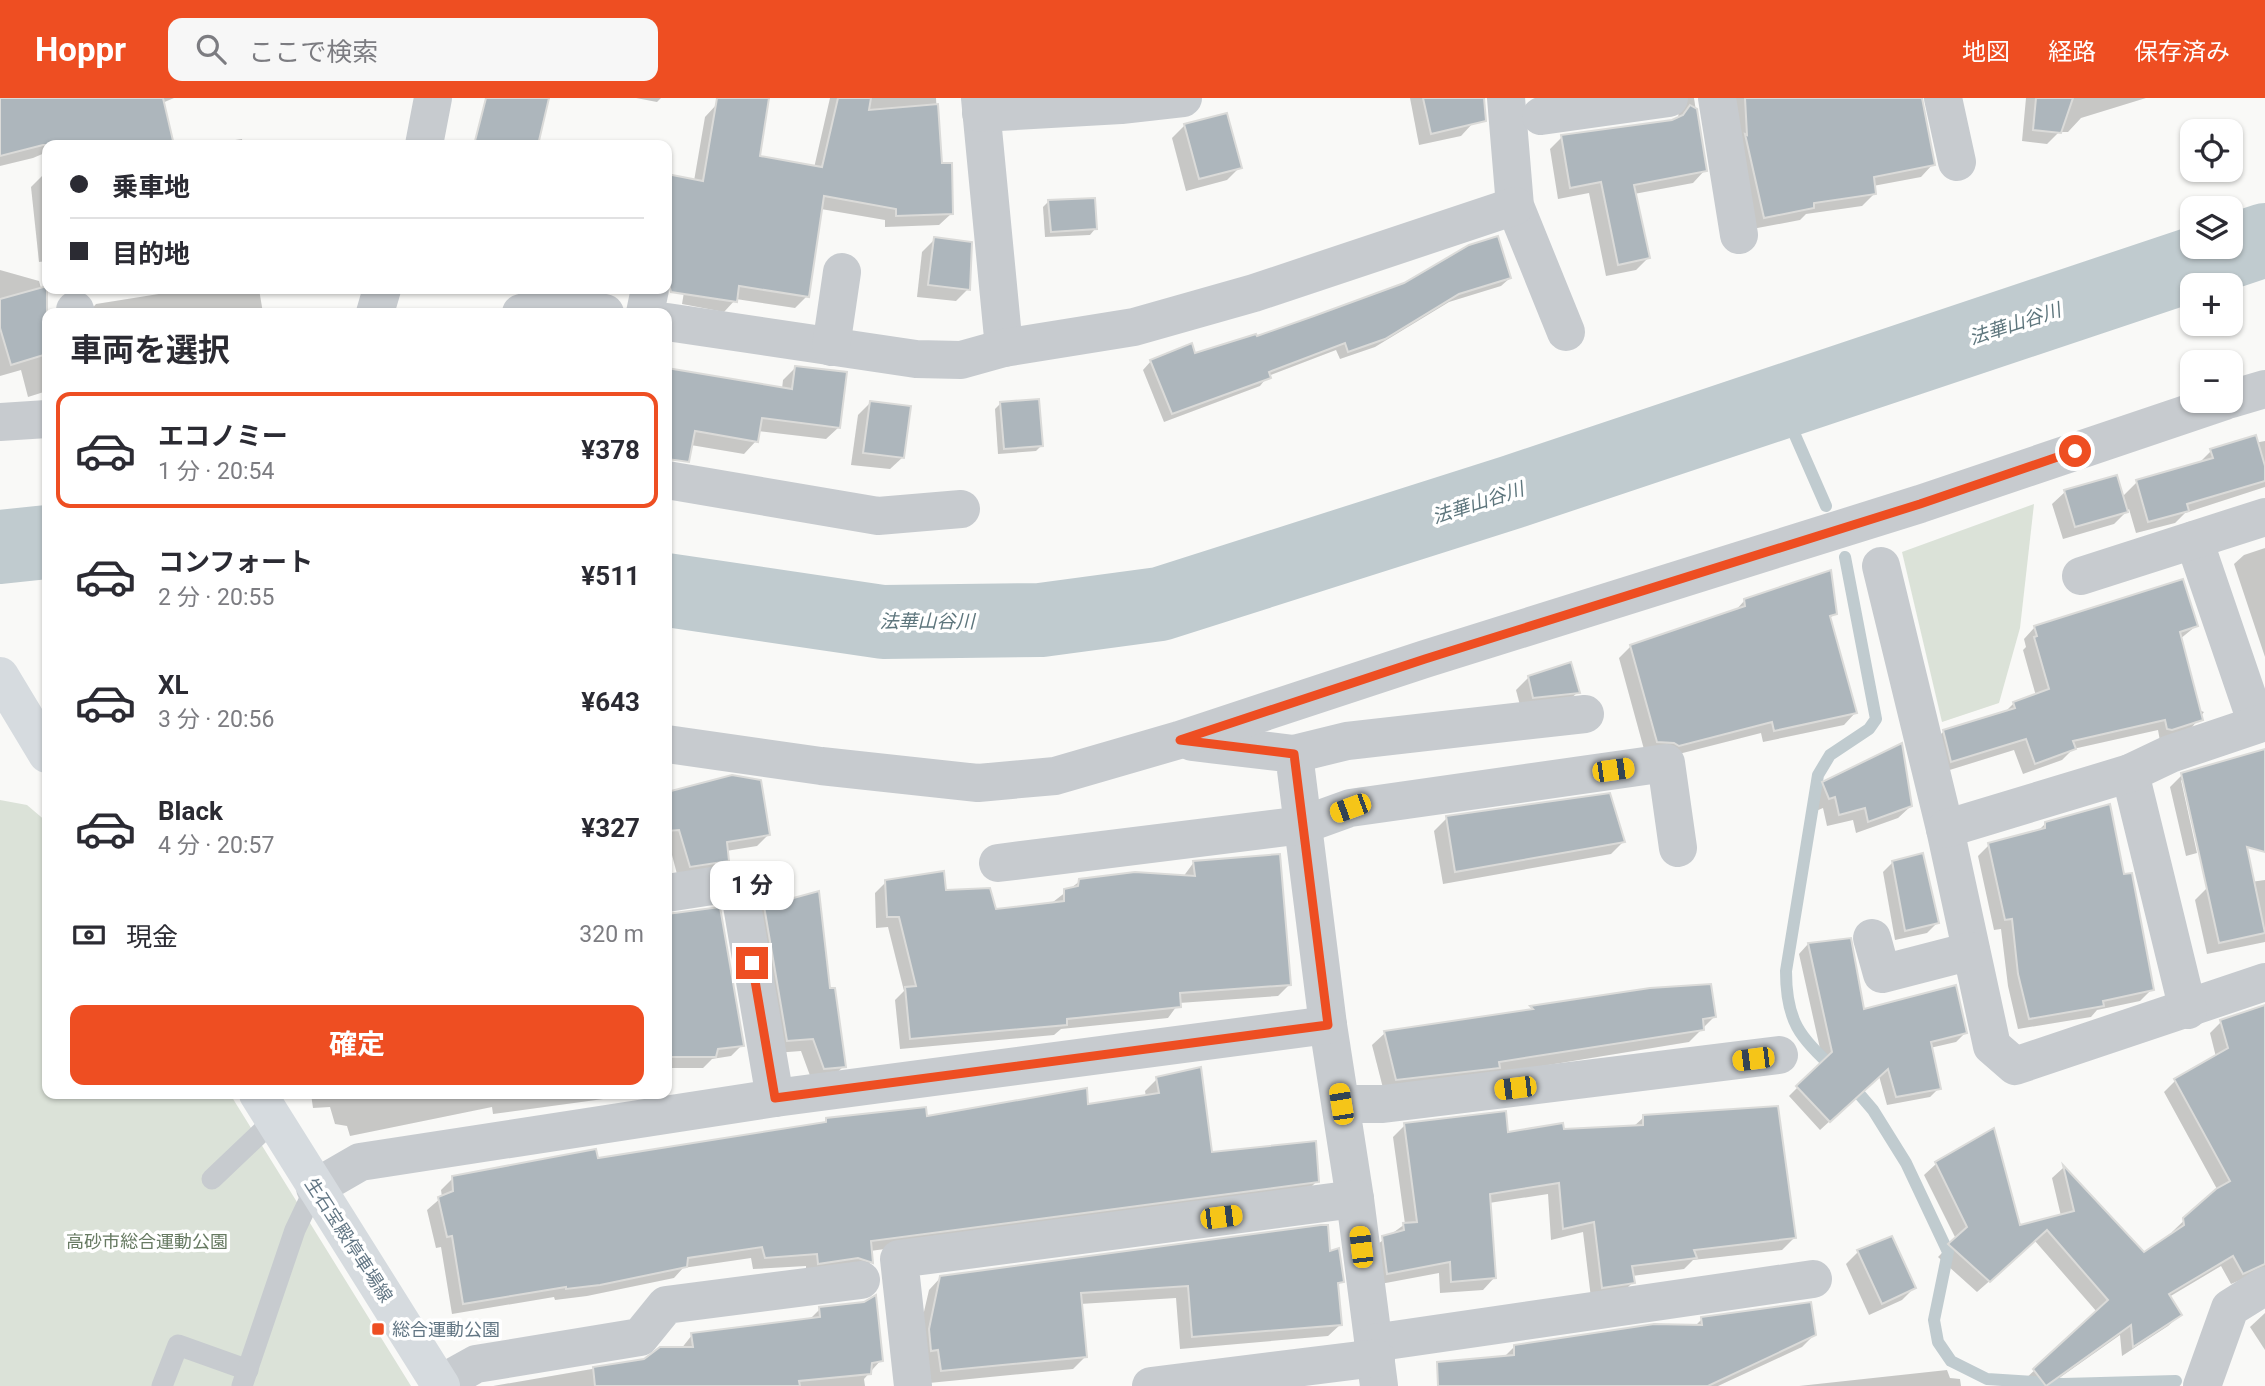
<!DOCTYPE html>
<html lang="ja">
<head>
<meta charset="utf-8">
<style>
	:root { --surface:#fff; --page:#f7f7f7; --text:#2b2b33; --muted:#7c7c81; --line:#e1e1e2; --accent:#ee4e22 }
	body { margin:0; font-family:Roboto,"Noto Sans JP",sans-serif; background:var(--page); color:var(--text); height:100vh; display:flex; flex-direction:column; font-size:26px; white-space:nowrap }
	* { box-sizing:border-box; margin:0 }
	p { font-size:23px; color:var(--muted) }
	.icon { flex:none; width:38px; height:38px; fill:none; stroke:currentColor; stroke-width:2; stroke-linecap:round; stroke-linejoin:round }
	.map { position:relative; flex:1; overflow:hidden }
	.panel { position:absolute; left:42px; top:210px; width:630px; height:791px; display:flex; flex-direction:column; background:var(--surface); border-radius:14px; box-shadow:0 2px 5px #0004 }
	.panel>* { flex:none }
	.top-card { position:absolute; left:42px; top:42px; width:630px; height:154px; border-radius:14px; box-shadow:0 2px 5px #0004; display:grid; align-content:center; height:154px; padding:0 28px; background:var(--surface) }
	.fabs { position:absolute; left:2180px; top:21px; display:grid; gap:14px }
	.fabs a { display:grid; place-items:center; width:63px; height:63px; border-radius:14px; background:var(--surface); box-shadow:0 2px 5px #0004; font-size:35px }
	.end { position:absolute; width:32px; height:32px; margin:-16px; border:9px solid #ee4e22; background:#fff; box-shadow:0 0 0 4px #fff }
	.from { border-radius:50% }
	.bubble { position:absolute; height:49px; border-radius:14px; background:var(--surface); box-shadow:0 2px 5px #0004; font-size:23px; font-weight:700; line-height:49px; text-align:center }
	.car { position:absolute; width:21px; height:42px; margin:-21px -10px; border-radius:9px; box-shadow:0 0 5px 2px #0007; background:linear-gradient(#f5c518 24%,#345 0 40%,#f5c518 0 76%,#345 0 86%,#f5c518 0) }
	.top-card b { display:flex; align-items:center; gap:24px; height:66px; font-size:26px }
	.top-card b+b { border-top:2px solid var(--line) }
	.top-card i { width:18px; height:18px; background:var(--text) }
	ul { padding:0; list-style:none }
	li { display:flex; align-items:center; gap:21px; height:116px; margin:0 14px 10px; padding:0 14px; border:4px solid transparent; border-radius:14px }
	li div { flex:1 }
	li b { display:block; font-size:26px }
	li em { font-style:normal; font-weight:700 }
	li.on { border-color:var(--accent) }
	li>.icon { width:63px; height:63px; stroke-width:1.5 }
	h2 { padding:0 28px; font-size:32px; line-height:84px }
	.pay { display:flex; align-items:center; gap:18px; height:77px; padding:0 28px; font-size:26px }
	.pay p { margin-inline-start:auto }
	.action { display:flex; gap:14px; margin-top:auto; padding:14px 28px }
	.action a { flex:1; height:80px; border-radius:14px; background:var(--accent); color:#fff; font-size:28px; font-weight:700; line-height:80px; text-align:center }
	header { display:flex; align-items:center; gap:42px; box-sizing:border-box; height:98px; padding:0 35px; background:var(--accent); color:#fff }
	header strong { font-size:33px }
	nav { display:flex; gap:38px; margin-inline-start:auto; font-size:24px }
	.search { width:490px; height:63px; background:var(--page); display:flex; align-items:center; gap:18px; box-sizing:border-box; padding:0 24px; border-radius:14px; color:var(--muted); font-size:26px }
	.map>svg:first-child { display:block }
	.green { fill:#dbe2d8 }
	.shadow { fill:#0003 }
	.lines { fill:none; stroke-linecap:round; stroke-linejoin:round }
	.stream { stroke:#c0cbcf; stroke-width:12 }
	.river { stroke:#c0cbcf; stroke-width:74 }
	.building { fill:#adb6bc; stroke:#dbdbd9; stroke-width:2 }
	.lane { stroke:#c7cbcf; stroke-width:21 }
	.street { stroke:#c7cbcf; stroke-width:38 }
	.secondary { stroke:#d6dbdf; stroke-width:38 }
	.route { stroke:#ee4e22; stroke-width:9 }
	.poi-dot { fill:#ee4e22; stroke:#fff; stroke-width:2.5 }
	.labels { text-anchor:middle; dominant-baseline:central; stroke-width:7; stroke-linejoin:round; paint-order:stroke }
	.street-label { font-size:18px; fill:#627684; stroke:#fff }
	.park-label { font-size:18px; fill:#677a62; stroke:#fff }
	.poi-label { font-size:18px; fill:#627684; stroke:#fff; text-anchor:start }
	.water-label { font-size:19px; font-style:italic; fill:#5e767d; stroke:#fff }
</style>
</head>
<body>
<header>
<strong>Hoppr</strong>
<div class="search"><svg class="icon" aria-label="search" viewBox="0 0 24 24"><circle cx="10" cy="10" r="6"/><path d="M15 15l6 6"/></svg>ここで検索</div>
<nav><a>地図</a><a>経路</a><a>保存済み</a></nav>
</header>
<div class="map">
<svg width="2265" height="1288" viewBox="0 0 2265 1288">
	<rect width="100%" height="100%" fill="#f9f9f7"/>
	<!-- green -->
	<g class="green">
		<path d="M2034,406L2020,530L1999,605L1942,624L1902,454Z"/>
		<path d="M0,702L27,707L47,724V996H230L411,1288H0Z"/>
	</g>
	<!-- shadow -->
	<g class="shadow">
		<path d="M0,0H174L63,47H47V54L33,60L0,68Z"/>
		<path d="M636,0H661L657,4Z"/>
		<path d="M730,0H767L758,59L814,70L830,0H936L940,67L952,115L939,127L885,129V122L821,111L807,198L795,210L736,201L724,214L682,206L685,188L667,184V78L694,83L705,19L717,6Z"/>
		<path d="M1410,0H1467L1473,25L1461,38L1419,47Z"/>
		<path d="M1675,0H1694L1705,72L1693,85L1634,96L1648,160L1636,172L1606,178L1589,95L1558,101L1550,51L1562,39L1673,23L1678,21L1679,11Z"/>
		<path d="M1723,0H1920L1933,66L1921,79L1873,88L1874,96L1862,108L1806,116L1800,122L1752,131Z"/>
		<path d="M2026,0H2146L2081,20L2068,34H2059L2047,46L2022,43Z"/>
		<path d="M1185,27L1240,69L1227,82L1186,93L1172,40Z"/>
		<path d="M242,41L243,47H201Z"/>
		<path d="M47,73V163L39,164L31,89Z"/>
		<path d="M1049,103L1095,131L1090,137L1045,139L1043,109Z"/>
		<path d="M935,141L968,191L956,203L917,199L922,154Z"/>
		<path d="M0,172L39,183L48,215L47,293L28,299L21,272L0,278Z"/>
		<path d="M1510,180L1501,188L1449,204L1375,249L1340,261L1336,252L1268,278L1260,288L1164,324L1143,272L1151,263L1194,257Z"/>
		<path d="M190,191H259L263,215H88L96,206Z"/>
		<path d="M795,270L839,329L826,341L758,333L756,343L744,356L667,343V272L782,291L783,282Z"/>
		<path d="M870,305L903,359L890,371L851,367L858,317Z"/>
		<path d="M1001,305L1042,347L1036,353L998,356L995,311Z"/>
		<path d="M2265,343V389L2185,415L2175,425L2136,435L2129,411L2114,426L2063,441L2052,406L2065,394L2122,399L2137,384L2199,365L2211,353Z"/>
		<path d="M2265,450V559L2234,466L2244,457Z"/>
		<path d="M1745,502L1835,515L1829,521L1855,615L1844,627L1763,644L1761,635L1667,659L1645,655L1619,560L1631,548L1734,514Z"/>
		<path d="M2196,528L2180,541L2190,609L2204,614L2189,633L2160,643L2158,632L2073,651L2062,662L2023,676L2014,652L1940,675L1932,645L1944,633L2004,615L2014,605L2036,598L2023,552L2026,549L2024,541L2035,529Z"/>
		<path d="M1529,579L1578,594L1565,606L1521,611L1516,592Z"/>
		<path d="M2265,653V737L2181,682L2197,755L2186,758L2170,689L2182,677Z"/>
		<path d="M732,679L768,737L757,748L726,753L727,763L716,774L678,780L672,757L667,758V696Z"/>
		<path d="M1823,685L1911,708L1898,720L1856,735L1853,722L1827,728L1823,710L1816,713L1810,698Z"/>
		<path d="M1447,720L1623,744L1611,756L1443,786L1434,733Z"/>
		<path d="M2046,725L2123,778L2152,891L2140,903L2097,912L2091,919L2018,931L2008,888L2001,831L1994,832L1978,758L1989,747L2037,734Z"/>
		<path d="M1194,764L1289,887L1278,898L1179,905L1168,920L1061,931L1054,937L900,951L895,902L904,893L888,829L876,830L875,795L886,784L944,794L995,813L1053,804L1080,783L1183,779Z"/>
		<path d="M1893,764L1937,825L1927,835L1895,842L1883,774Z"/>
		<path d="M2265,782V844L2207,856L2195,802L2207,790Z"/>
		<path d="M765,809L828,892L844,968L831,980L812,983L801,953L775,955L753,822Z"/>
		<path d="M719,811L742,947L731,958L712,961L703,970H670L667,973V817Z"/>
		<path d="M1808,846L1863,913L1965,935L1956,944L1930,950L1939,990L1930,999L1887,1007L1879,978L1820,1032L1789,998L1823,964L1799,856Z"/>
		<path d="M1650,892L1714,919L1689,944L1384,994L1372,947L1385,935Z"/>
		<path d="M2265,909V1181L2252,1177L2231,1186L2221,1168L2169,1199L2180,1217L2168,1228L2122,1258L2120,1237L2048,1288H2026L2022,1284L2097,1214L2035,1143L1977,1194L1938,1159L1956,1141L1924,1077L1936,1066L1993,1033L2018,1129L2061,1118L2052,1080L2063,1070L2144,1156L2173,1137L2172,1134L2217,1091L2164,994L2175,983L2216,959L2210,935L2221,924Z"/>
		<path d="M1157,981L1211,1056L1317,1083L1305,1095L870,1153L871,1164L860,1176H806V1168L753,1171L751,1160L683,1170L674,1180L587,1198L555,1202L554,1199L452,1216L441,1149L436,1150L427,1112L442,1099L441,1092L453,1080L596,1062L822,1027L827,1022L926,1020L1087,1008L1146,999L1145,993Z"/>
		<path d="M311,996H640L493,1016L492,1009L350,1038L347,1028L335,1026L330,1009L313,1010Z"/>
		<path d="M1644,1019L1794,1140L1782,1152L1693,1162L1684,1171L1632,1178L1633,1184L1621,1196L1591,1200L1583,1134L1551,1142L1548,1096L1489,1105L1494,1180L1483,1192L1440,1195L1439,1175L1375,1187L1371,1151L1405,1126L1393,1039L1405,1027L1507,1036L1633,1029Z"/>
		<path d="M1858,1154L1914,1190L1902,1202L1869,1217L1846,1166Z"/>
		<path d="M1329,1155L1342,1183L1336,1189L1341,1226L1328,1238L1180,1251L1176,1200L1080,1206L1085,1259L1073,1271L929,1285L917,1244L929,1192L941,1179Z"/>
		<path d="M820,1211L881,1262L864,1281L865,1288H493L644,1262L681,1251L692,1237L808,1223Z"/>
		<path d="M2265,1215V1252L2250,1229Z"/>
		<path d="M1702,1221L1814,1237L1802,1249L1718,1288H1445L1503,1260L1515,1248L1695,1228Z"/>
		<path d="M1947,1272L1950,1280L1960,1281L1961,1288H1799Z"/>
	</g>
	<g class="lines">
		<!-- stream -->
		<g class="stream">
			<path d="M1780,303L1826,408"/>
			<path d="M1836,972C1799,940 1786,922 1786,873L1818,677L1830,657L1869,631L1876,621L1845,459"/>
			<path d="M1849,984L1873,1012L1906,1065L1948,1154L1934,1222L1938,1244L1951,1263L1987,1281L2063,1286L2176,1283"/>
		</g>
		<!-- river -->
		<g class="river">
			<path d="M0,449L47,444"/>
			<path d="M667,492L883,524L1041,522L1160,506L1512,394L2265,142"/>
		</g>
	</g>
	<!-- building -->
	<g class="building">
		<path d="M0,0H163L174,47H43L0,58Z"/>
		<path d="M486,0H549L538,47H494L475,43Z"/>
		<path d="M717,0H769L760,58L822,69L838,0H871L869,12L938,6L942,65H952L953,116L896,118V111L824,98L809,199L739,188L737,204L671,194L667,178V76L703,83Z"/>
		<path d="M1423,0H1484L1486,23L1431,36Z"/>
		<path d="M1745,0H1922L1935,67L1874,79L1876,96L1814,105V110L1764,120L1745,36L1747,37Z"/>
		<path d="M2036,0H2073L2061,35L2033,32Z"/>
		<path d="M1690,7L1697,11L1707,73L1634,87L1650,160L1618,167L1601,84L1570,90L1561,37L1672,22L1683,17Z"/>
		<path d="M1227,15L1242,70L1199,81L1184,26Z"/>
		<path d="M1095,100L1097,131L1051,134L1048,102Z"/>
		<path d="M1498,138L1511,180L1459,196L1385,241L1348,254L1345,245L1269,274L1271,280L1172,316L1150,262L1192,245L1195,255L1256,236L1257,238L1314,218L1404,185L1469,147Z"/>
		<path d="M934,139L972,144L970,192L928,187Z"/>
		<path d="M47,188V256L11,267L0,230V201Z"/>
		<path d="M795,268L847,274L840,330L762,320L758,344L695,333L689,364L667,361V270L792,291Z"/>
		<path d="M1039,301L1043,348L1004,351L1000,304Z"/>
		<path d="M870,303L911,308L904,360L863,355Z"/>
		<path d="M2256,337L2265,368V383L2187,406L2189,413L2148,424L2136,382L2213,360L2210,351Z"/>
		<path d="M2117,377L2128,414L2075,429L2064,392Z"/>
		<path d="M1831,472L1837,516L1830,518L1857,615L1774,633L1772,624L1679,648L1674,645L1657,644L1630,547L1745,508L1744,501Z"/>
		<path d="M2183,481L2198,528L2180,534L2203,622L2172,632L2167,631L2165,622L2073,643L2076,651L2035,666L2026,641L1951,664L1943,632L2015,610L2013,604L2049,591L2034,539L2037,538L2034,528Z"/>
		<path d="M1571,564L1580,595L1533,600L1528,578Z"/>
		<path d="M1902,645L1912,708L1868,724L1865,710L1839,717L1835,699L1829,701L1822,684Z"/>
		<path d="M2265,651V754L2247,749L2265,835L2219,845L2181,675Z"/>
		<path d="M732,677L761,682L770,737L727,744L729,763L690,769L679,732L667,733V694Z"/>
		<path d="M1610,695L1625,744L1455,774L1446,718Z"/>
		<path d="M2110,706L2124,776L2132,775L2133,781L2154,892L2103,903L2104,908L2029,921L2018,876L2012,821L2005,822L1988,745L2045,730V724Z"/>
		<path d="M1923,755L1939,825L1905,833L1892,763Z"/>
		<path d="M1280,756L1291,887L1180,895L1181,909L1067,921V927L910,941L905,889L916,888L899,819H887L885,782L944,773L946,792L990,790L996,811L1064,803V791L1078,788L1079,781L1135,774L1195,778L1193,763Z"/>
		<path d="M819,793L830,890H835L846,969L824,971L813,941L787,943L764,808Z"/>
		<path d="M720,809L744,948L718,951L716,959H667V816Z"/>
		<path d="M1851,840L1864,911L1956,887L1967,935L1931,944L1941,991L1896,999L1888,971L1830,1024L1796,988L1832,954L1808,845Z"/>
		<path d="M1711,886L1716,919L1703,921L1704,932L1499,964L1500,970L1396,982L1384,933L1533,911L1530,908L1650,890Z"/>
		<path d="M2265,907V1166L2243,1176L2233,1158L2169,1196L2182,1217L2133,1249L2131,1227L2046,1288L2033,1271L2108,1202L2047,1132L1990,1184L1948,1146L1967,1129L1935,1064L1994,1030L2020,1127L2074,1113L2063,1067L2144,1154L2184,1127L2183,1120L2216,1091L2230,1083L2174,981L2228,950L2220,922Z"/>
		<path d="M1201,969L1212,1054L1316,1043L1319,1084L871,1143L873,1165L858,1160L818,1166L817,1156L765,1160L762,1149L688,1160L687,1169L600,1187L566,1191V1189L463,1206L452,1138L447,1139L438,1099L453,1093L452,1078L596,1051L598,1060L826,1024V1020L926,1009L927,1018L1087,990L1088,1006L1159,995L1156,979Z"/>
		<path d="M1778,1008L1796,1140L1694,1152L1697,1160L1632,1168L1635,1185L1602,1190L1594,1124L1563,1131L1559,1085L1490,1096L1496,1180L1451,1184L1450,1164L1387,1176L1382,1138L1404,1132L1403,1125L1417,1124L1404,1025L1506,1013L1508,1034L1563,1025L1564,1031L1643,1027V1017Z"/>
		<path d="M1321,1127H1328L1330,1153L1339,1150L1344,1184L1338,1185L1342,1227L1192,1239L1188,1188L1081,1195L1087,1259L941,1273L938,1252L931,1253L929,1231L940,1178Z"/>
		<path d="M1892,1138L1916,1190L1882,1206L1857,1152Z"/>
		<path d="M876,1197L883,1263L872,1265L871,1276L799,1283L800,1288H595L593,1269L644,1261L660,1249H693L691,1235L820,1219L819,1209L864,1204Z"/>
		<path d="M1811,1204L1816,1237L1708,1288H1438L1437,1264L1514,1257V1247L1654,1226L1702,1227L1701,1219Z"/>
	</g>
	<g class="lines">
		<!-- lane -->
		<g class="lane">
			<path d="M212,1081L274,1022"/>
			<path d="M162,1288L178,1247L248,1272"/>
			<path d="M242,1288L295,1132L315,1090"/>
		</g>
		<!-- street -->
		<g class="street">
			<path d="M980,0L1004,250"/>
			<path d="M1506,0L1515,108L1566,234"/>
			<path d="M1717,0L1739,137"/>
			<path d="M1943,0L1957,64"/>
			<path d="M981,15L1121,7L1183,0"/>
			<path d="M1541,18L1669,0"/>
			<path d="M424,47L433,0"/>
			<path d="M75,212L76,215"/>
			<path d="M375,215L382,191"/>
			<path d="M521,215L550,207L605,215"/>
			<path d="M645,215L650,191"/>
			<path d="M667,224L916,261L961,262L1004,250L1134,229L1254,195L1515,108"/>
			<path d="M831,249L842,174"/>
			<path d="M2231,301L2265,291"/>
			<path d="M0,324L47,321"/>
			<path d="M667,382L878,418L961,411"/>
			<path d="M2194,442L2257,626"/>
			<path d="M1881,468L1945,731L1992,948L2015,968L2265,884"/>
			<path d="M2081,478L2265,419"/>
			<path d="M1192,644L1294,656L1328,927L1355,1101L1379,1288"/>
			<path d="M667,646L821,668L978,685L1055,678L1179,642L1425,561L1920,406L2225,303"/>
			<path d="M1294,656L1347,643L1585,616"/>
			<path d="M2130,675L2188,912"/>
			<path d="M1945,731L2130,675L2170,656L2265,624"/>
			<path d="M998,765L1303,727L1350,710L1666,665L1678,750"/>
			<path d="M667,795L738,784L775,1000"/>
			<path d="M1872,840L1882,876L1971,853"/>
			<path d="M1341,1006H1383L1779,957"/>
			<path d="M315,1090L360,1064L775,1000L1328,927"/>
			<path d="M1373,1245L1813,1181"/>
			<path d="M440,1286L476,1266L640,1239L666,1207L861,1182"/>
			<path d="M913,1288L899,1161L1355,1101"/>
			<path d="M1151,1288L1376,1260"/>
			<path d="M2202,1288L2230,1210L2265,1188"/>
		</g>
		<!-- secondary -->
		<g class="secondary">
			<path d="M0,578L47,656"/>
			<path d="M258,996L441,1288"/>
		</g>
	</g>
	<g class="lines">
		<!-- route -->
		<path class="route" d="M752,865L775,1000L1328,927L1294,656L1180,642L1425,561L1920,406L2075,353"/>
	</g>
	<!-- markers -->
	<rect class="poi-dot" x="371" y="1224" width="14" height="14" rx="3.5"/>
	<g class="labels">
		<!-- street labels -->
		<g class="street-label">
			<text transform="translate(349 1142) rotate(57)">生石宝殿停車場線</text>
		</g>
		<!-- park labels -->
		<g class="park-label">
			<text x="147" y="1143">高砂市総合運動公園</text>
		</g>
		<!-- poi labels -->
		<g class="poi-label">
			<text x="392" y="1231">総合運動公園</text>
		</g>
		<!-- water labels -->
		<g class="water-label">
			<text transform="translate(2015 226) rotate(-18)">法華山谷川</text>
			<text transform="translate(1478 405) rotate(-18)">法華山谷川</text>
			<text x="927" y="523">法華山谷川</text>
		</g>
	</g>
</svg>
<div class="fabs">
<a><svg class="icon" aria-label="locate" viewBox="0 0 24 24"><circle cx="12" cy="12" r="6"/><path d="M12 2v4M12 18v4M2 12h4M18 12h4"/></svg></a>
<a><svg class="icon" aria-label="layers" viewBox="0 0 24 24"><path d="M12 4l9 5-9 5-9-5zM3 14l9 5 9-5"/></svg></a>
<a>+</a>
<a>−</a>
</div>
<i class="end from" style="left:2075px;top:353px"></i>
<i class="end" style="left:752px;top:865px"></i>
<div class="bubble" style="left:710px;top:763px;width:84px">1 分</div>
<i class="car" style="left:1613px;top:672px;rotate:82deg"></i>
<i class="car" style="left:1350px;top:710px;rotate:250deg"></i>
<i class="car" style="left:1753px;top:961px;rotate:263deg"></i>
<i class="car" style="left:1515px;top:990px;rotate:263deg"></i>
<i class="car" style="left:1341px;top:1006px;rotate:351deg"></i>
<i class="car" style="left:1221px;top:1119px;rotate:83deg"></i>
<i class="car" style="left:1361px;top:1149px;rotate:353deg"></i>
<div class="top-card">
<b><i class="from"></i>乗車地</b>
<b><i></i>目的地</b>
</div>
<section class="panel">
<h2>車両を選択</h2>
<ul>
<li class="on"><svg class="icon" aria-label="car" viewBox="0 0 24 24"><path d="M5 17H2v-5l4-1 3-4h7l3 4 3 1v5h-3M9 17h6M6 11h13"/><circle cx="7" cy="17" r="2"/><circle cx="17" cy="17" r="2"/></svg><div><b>エコノミー</b><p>1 分 · 20:54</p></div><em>¥378</em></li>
<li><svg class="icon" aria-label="car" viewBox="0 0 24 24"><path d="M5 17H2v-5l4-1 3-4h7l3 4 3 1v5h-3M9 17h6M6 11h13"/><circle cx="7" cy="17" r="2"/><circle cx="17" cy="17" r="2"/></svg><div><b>コンフォート</b><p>2 分 · 20:55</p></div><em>¥511</em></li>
<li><svg class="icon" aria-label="car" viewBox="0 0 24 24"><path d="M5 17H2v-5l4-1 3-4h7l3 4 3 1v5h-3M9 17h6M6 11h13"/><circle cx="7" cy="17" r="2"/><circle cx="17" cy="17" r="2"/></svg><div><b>XL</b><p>3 分 · 20:56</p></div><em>¥643</em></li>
<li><svg class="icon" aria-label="car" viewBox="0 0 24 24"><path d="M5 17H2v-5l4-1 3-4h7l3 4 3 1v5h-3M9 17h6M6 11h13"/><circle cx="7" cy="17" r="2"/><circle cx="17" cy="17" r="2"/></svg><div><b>Black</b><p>4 分 · 20:57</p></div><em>¥327</em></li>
</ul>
<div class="pay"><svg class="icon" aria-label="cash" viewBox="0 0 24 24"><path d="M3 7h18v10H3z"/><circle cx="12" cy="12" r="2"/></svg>現金<p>320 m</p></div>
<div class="action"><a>確定</a></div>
</section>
</div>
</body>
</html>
